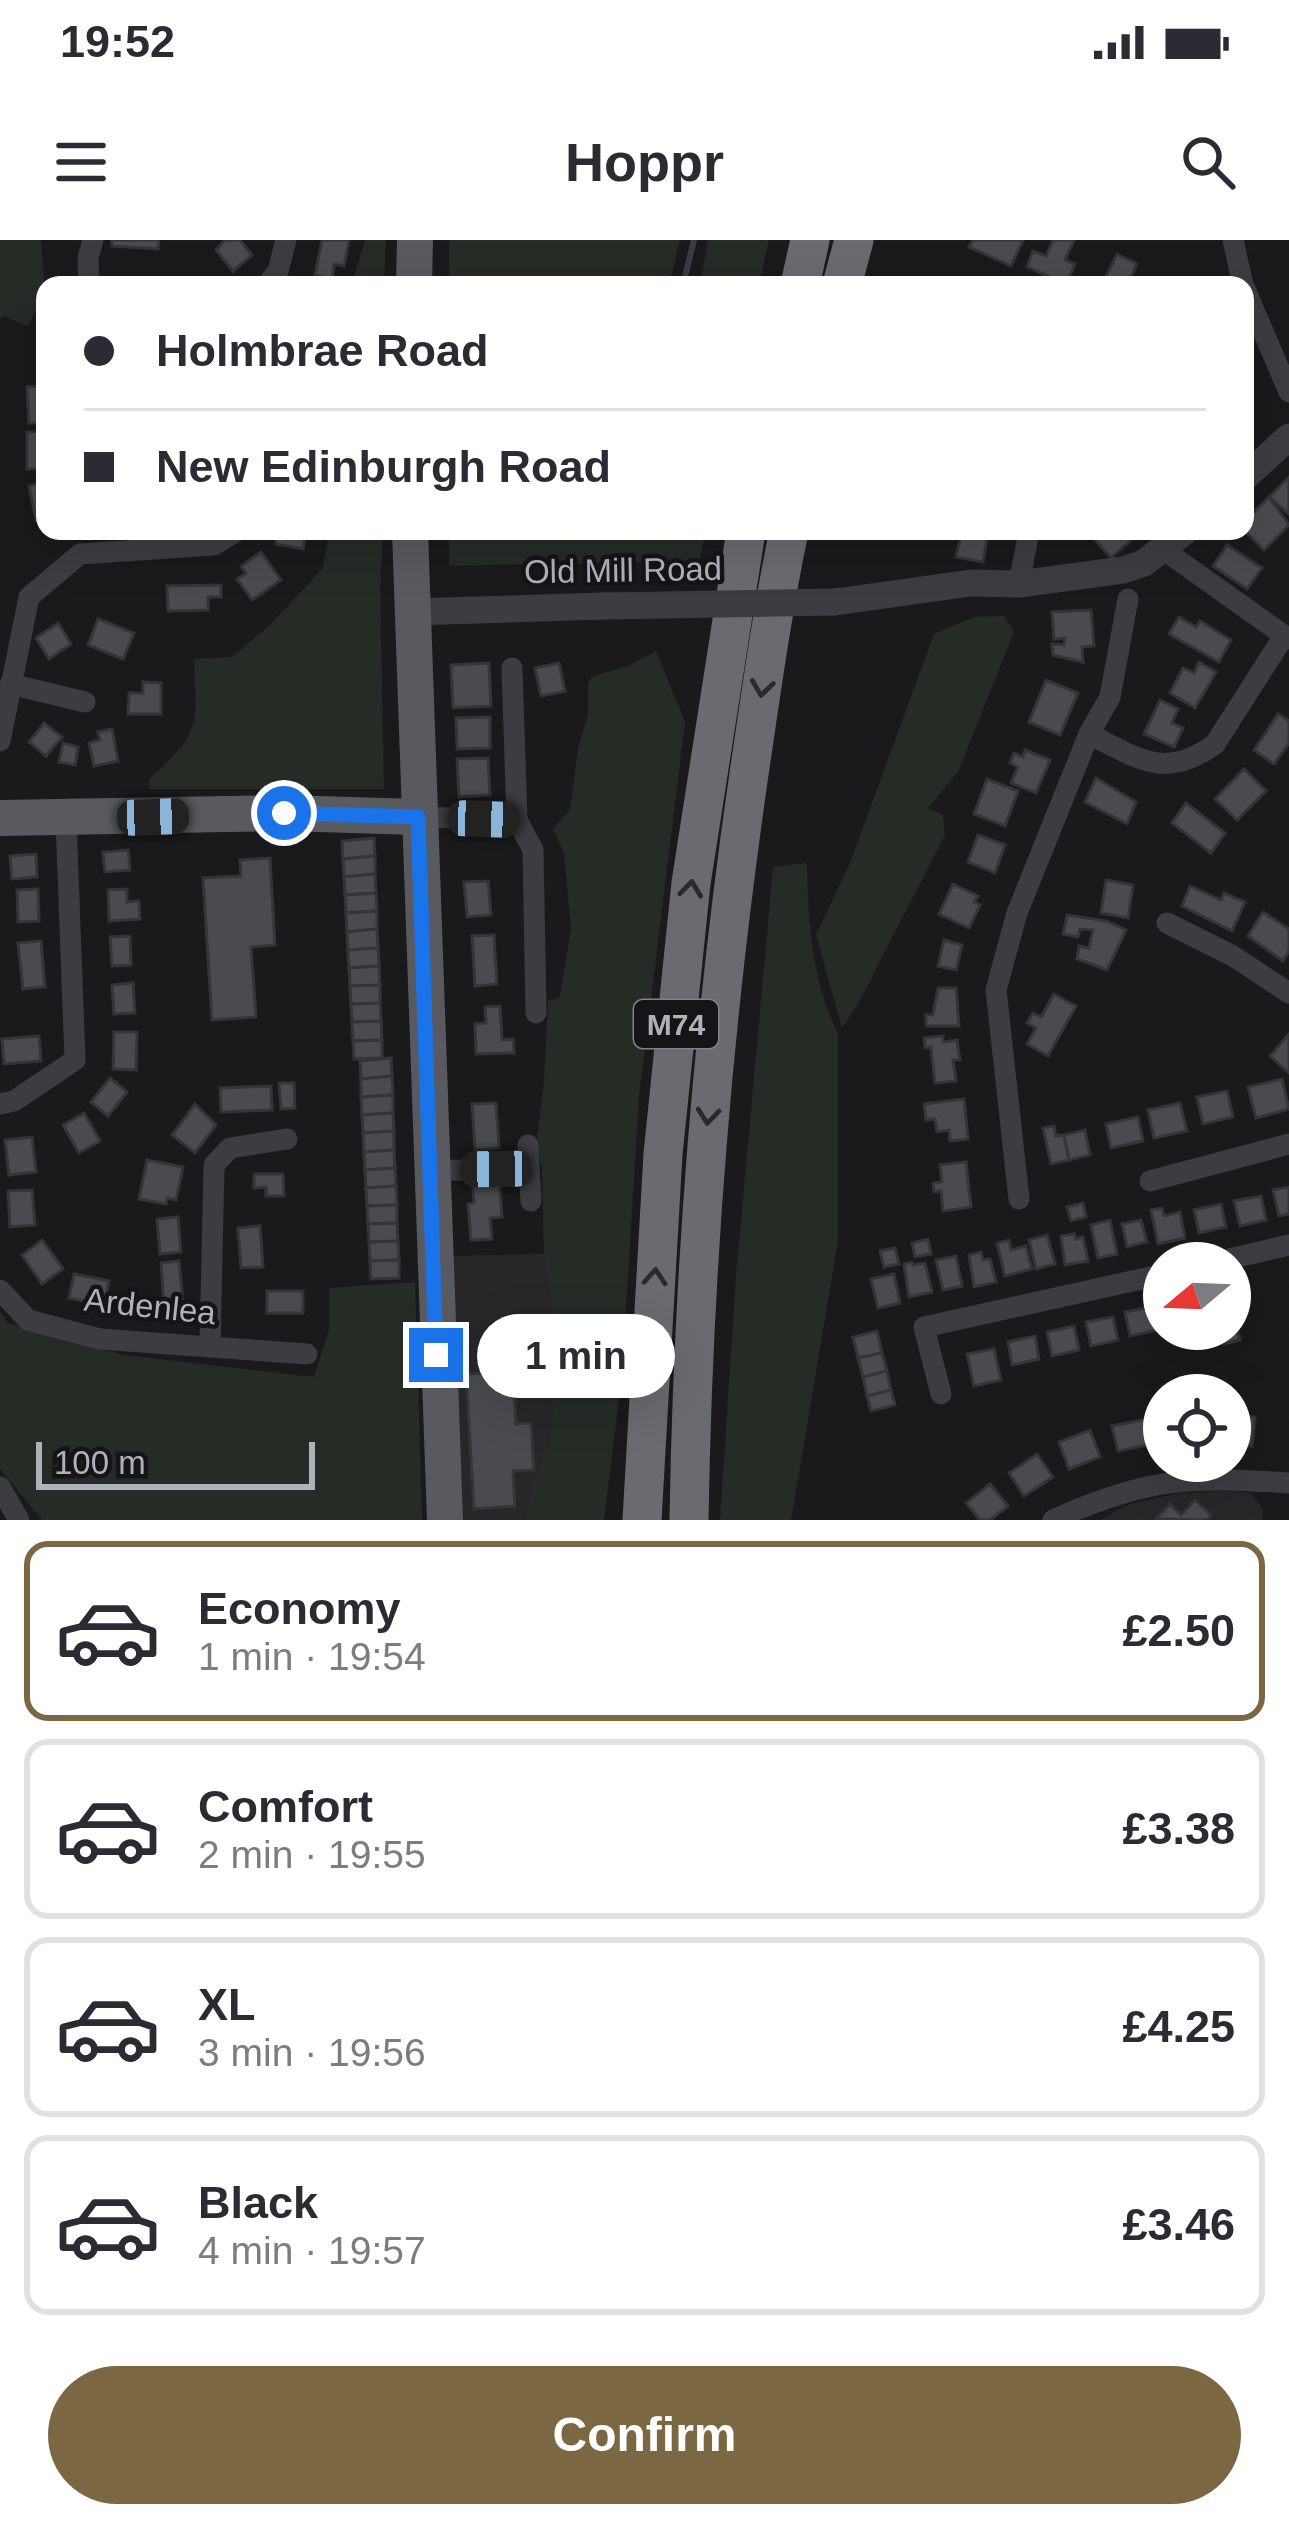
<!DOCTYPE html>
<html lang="en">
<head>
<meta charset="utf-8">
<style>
	:root { --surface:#fff; --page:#f2f2f3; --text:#2b2b33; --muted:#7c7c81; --line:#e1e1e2; --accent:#7b6741 }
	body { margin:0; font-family:Helvetica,sans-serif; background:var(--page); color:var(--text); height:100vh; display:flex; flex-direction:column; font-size:45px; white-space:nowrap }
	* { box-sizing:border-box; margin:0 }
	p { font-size:39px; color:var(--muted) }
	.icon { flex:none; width:66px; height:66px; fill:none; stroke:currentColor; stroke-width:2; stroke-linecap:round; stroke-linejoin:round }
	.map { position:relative; height:1280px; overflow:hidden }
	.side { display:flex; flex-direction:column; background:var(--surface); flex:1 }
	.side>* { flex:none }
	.top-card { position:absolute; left:36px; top:36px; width:1218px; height:264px; border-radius:24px; box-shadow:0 12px 48px #0002; display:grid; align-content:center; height:264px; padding:0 48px; background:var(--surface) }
	.needle { width:78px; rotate:251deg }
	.controls { position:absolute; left:1143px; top:1002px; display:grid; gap:24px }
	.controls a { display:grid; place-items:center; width:108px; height:108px; border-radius:50%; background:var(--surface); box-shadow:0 12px 48px #0002; font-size:60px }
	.scale { position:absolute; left:36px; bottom:30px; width:279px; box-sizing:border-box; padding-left:12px; border:6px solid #afb2ba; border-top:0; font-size:33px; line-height:42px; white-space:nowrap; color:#afb2ba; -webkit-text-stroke:9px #151517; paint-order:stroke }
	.end { position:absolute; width:54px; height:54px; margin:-27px; border:15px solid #1a73e8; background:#fff; box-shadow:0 0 0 6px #fff }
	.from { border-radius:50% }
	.bubble { position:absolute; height:84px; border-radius:42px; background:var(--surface); box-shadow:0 12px 48px #0002; font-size:39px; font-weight:600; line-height:84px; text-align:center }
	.car { position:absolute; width:36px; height:72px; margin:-36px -18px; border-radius:15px; box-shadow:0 0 9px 3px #0007; background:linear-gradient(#222 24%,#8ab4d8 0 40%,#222 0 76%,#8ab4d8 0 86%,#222 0) }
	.top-card b { display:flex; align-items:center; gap:42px; height:114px; font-size:45px }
	.top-card b+b { border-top:3px solid var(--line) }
	.top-card i { width:30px; height:30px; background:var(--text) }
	ul { padding:21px 0 0; list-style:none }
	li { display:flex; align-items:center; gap:36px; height:180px; margin:0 24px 18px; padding:0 24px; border:6px solid var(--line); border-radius:24px }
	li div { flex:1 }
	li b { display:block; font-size:45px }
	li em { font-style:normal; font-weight:600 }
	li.selected { border-color:var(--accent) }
	li>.icon { width:108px; height:108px; stroke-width:1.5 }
	.action { display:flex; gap:24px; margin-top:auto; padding:24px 48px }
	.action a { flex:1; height:138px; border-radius:72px; background:var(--accent); color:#fff; font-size:48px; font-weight:600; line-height:138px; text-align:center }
	.status { display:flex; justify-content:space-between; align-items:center; height:84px; padding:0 60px; background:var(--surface); direction:ltr }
	.status svg { height:33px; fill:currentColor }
	header { display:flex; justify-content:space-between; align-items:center; height:156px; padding:0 48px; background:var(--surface); font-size:54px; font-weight:600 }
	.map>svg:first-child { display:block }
	.built { fill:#272729 }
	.green { fill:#252c26 }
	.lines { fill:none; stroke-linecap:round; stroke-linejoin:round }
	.stream { stroke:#363d44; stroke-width:6 }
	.building { fill:#4a4b4e; stroke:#353538; stroke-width:3 }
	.minor { stroke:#3c3d41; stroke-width:21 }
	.tertiary { stroke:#3c3d41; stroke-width:27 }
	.primary { stroke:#585a5f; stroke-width:36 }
	.motorway { stroke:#696b71; stroke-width:39 }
	.tertiary-bridge { stroke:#3c3d41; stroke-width:27 }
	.oneway { stroke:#2a2a2e }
	.route { stroke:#1a73e8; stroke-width:15 }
	.labels { text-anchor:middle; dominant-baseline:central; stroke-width:9; stroke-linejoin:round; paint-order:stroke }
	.shield { fill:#151517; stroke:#818389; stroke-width:3 }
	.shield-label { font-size:30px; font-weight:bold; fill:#afb2ba }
	.street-label { font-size:33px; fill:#afb2ba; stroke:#151517 }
</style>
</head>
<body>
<div class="status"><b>19:52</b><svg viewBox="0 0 49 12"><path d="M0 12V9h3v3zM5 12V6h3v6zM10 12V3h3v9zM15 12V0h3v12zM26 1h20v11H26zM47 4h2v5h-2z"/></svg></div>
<header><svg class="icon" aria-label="menu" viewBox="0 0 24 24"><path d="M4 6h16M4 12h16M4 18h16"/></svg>Hoppr<svg class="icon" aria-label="search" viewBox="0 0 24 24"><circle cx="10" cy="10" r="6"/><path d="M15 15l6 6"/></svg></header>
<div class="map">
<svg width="1289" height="1280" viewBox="0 0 1289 1280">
	<rect width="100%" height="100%" fill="#1a1a1c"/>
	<!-- built -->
	<g class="built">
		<path d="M567,1013L550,1280H463L453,1016Z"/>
		<path d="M1230,1251L1250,1253L1263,1269L1262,1280H1100L1130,1264L1181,1253Z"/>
	</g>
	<!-- green -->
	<g class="green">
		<path d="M0,0H41L45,51L28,86L3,76L0,80Z"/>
		<path d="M365,0H386L384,45H352Z"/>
		<path d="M449,0H680L669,45H449Z"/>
		<path d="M708,0H769L759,45H700Z"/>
		<path d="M329,291H383L380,349L384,549H149V539C202,491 196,488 194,419L232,417L271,384L323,328Z"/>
		<path d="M449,291H706L699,321L449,326Z"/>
		<path d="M1004,376L1014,392L959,530L928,568L943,575L945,595L859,762L842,788L816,695L850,623L934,394L974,377Z"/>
		<path d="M656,411L685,482L639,856L622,1134L604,1280H526L533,1242L550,1202L559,1110L544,1014L542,927L536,908L544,841L548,761L560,757L571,688L564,613L553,589L570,570L578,509L588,474V443L593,436L626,427Z"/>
		<path d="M807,623C808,682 812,740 838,794V1001L791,1280H720L736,1037L773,627Z"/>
		<path d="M415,1042L422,1280H42L0,1229V1071L8,1083L123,1115L314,1137L329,1090V1048Z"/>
	</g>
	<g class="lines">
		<!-- stream -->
		<path class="stream" d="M683,45L694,0"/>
	</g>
	<!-- building -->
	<g class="building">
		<path d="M112,0H159L158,9L112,6Z"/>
		<path d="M225,0H240L252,15L233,31L216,10Z"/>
		<path d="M322,0H349L344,26L334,24L332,39L315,35Z"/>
		<path d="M973,0H1023L1011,26L969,7Z"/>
		<path d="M1053,0H1074L1065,20L1075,24L1066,44L1027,27L1033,11L1046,16Z"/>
		<path d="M1117,14L1137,24L1127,45H1102Z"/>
		<path d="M45,146V183H29L27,147Z"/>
		<rect x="27" y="192" width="18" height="37"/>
		<path d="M1289,237V274L1269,257Z"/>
		<path d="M45,242V279L36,280L29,246Z"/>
		<path d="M1269,257L1289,285L1264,310L1245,291V281Z"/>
		<path d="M274,291H306L303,309L276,304Z"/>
		<path d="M962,291H981L980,298L987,299L983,322L956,317Z"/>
		<path d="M1087,291H1141L1111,318Z"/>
		<path d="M1227,305L1262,328L1247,349L1213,326Z"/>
		<path d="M261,312L281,340L252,360L237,339L246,333L241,326Z"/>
		<path d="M221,345V357H208V370L168,371L167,346Z"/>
		<path d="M1091,370L1094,406L1082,407L1083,422L1053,415L1052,404L1064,405L1065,398L1054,399L1052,372Z"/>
		<path d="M1179,377L1196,387L1200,381L1231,400L1219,422L1169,394Z"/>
		<path d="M98,379L134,393L123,419L88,405Z"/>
		<path d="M58,383L71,404L49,419L36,398Z"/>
		<path d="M1199,422L1216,432L1195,468L1170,453L1183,428L1194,433Z"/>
		<path d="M489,423L491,466L453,468L451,425Z"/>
		<path d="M559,423L565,451L541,456L535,428Z"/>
		<path d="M1046,440L1078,453L1060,495L1029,482Z"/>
		<path d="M143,442L161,443V474H128L129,453H143Z"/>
		<path d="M1160,460L1178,469L1172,483L1183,488L1174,507L1144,494Z"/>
		<path d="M1278,474L1289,481V503L1274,524L1254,510Z"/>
		<path d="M490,477V508L457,509L456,478Z"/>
		<path d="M44,483L62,497L46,516L29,502Z"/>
		<path d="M112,489L118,521L94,526L89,503L100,500L98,492Z"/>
		<path d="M63,503L78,507L75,525L59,522Z"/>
		<path d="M1025,510L1050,520L1036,553L1011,543L1018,527L1010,523L1014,513L1023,517Z"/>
		<path d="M488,518L490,555L459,557L457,519Z"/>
		<path d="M1244,529L1266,551L1237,580L1215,559Z"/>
		<path d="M1096,538L1136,562L1127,584L1085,562Z"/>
		<path d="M987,539L1018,551L1005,586L974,574Z"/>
		<path d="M1186,563L1225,593L1211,613L1172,583Z"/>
		<path d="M978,595L1005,605L995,633L968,622Z"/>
		<path d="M374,598L375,616L343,619L342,601Z"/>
		<path d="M128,610L130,630L105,632L103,612Z"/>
		<path d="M36,614L37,637L12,639L10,616Z"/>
		<path d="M375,616V634L344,637L343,619Z"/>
		<path d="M270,618L275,705L251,707L256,777L212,780L203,638L241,636L240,620Z"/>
		<path d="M375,634L376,653L345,655L344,637Z"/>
		<path d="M1106,640L1133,645L1128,678L1101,673Z"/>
		<path d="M488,641L491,675L467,677L464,642Z"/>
		<path d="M953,644L978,656L974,662L980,665L969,688L939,674Z"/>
		<path d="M1190,646L1221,660L1224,653L1245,662L1232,691L1182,666Z"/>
		<path d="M38,649L39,681L18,682L17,650Z"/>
		<path d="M127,649V662L139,661L140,679L109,681L108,650Z"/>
		<path d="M376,653L377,671L346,673L345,655Z"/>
		<path d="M377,671V689L347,692L346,673Z"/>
		<path d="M1263,672L1289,689V711L1283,721L1248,696Z"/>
		<path d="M1067,675L1106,681L1126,690L1107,730L1077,719L1079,706L1089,708L1093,690L1080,689L1078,697L1063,694Z"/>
		<path d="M377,689L378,708L348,710L347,692Z"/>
		<path d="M494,695L497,744L475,746L472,696Z"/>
		<path d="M130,696L131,725L112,726L110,697Z"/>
		<path d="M944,700L962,705L956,730L938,726Z"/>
		<path d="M41,701L45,747L23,749L18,703Z"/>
		<path d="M378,708L379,726L349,728L348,710Z"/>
		<path d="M379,726L380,745L350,746L349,728Z"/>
		<path d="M133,743L135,773L114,774L112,745Z"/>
		<path d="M380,745V763L351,764L350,746Z"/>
		<path d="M938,748H956L959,786H926V775H933Z"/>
		<path d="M1054,754L1076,766L1048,816L1027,804L1036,788L1027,783L1033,773L1041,777Z"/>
		<path d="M380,763L381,781L352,782L351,764Z"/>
		<path d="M500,766L502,800L513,799L514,813L476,814L475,784L486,783L485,767Z"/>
		<path d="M381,781L382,800L353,801L352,782Z"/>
		<path d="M114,792H137L136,830L113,829Z"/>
		<path d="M1289,794V833L1270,816Z"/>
		<path d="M39,796L41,821L4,824L2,799Z"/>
		<path d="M943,796V802L957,800L960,820H953L956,841L935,843L931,807L925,808L924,798Z"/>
		<path d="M382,800V818L354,819L353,801Z"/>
		<path d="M391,818L392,836L361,839L360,821Z"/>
		<path d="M392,836L393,855L361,857V839Z"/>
		<path d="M110,838L127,852L108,876L91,862Z"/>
		<path d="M1282,839L1289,869L1256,878L1248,847Z"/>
		<path d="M279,843H294L295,868L281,869Z"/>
		<path d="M271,846L272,870L221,872L220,848Z"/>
		<path d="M1227,851L1233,877L1203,884L1197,857Z"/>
		<path d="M393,855V873L362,875L361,857Z"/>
		<path d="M964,859L968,899L950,901L949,890L937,892L935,879L926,880L924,864Z"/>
		<path d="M496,863L499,908L475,910L472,864Z"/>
		<path d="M1180,863L1187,891L1154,898L1148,870Z"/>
		<path d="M195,864L216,885L195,913L172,895Z"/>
		<path d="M84,873L100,901L79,913L63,885Z"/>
		<path d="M393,873L394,891L363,893L362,875Z"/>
		<path d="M1138,877L1143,901L1111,908L1106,884Z"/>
		<path d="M1054,886L1056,896L1064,895L1069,920L1051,924L1043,888Z"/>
		<path d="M1085,890L1090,915L1069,920L1064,895Z"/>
		<path d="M394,891V910L364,912L363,893Z"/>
		<path d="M32,897L36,932L9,935L5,900Z"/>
		<path d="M394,910L395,928L365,930L364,912Z"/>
		<path d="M147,920L183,927L176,960L167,958L166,964L139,959Z"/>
		<path d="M966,922L971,967L943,971L941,951L934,952L933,943L942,942L940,925Z"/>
		<path d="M395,928L396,946L366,948L365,930Z"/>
		<path d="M254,934H283L284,956H266V947L254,948Z"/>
		<path d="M499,938L502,977L490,978L492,999L471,1000L468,964L474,963L472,940Z"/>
		<path d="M396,946L397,965L367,966L366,948Z"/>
		<path d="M1289,947V974L1279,976L1273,950Z"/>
		<path d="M32,950L35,985L10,987L8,951Z"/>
		<path d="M1261,956L1266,980L1240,986L1234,961Z"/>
		<path d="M1083,963L1086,977L1071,981L1067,967Z"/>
		<path d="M1221,964L1226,987L1199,993L1194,970Z"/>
		<path d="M397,965V983L368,984L367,966Z"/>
		<path d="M1162,968L1164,976L1180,972L1185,998L1158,1004L1151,970Z"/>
		<path d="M178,977L181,1012L160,1014L157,979Z"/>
		<path d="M1110,980L1117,1014L1098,1018L1091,985Z"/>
		<path d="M1141,980L1147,1002L1127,1007L1122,984Z"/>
		<path d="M397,983L398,1001L369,1002L368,984Z"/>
		<path d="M260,986L263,1027L241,1028L238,988Z"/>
		<path d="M1074,994L1076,999L1083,997L1088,1021L1065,1025L1061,996Z"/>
		<path d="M1047,995L1055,1024L1036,1029L1029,1000Z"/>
		<path d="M928,999L931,1014L915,1017L912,1003Z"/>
		<path d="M42,1000L63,1029L42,1044L22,1015Z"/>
		<path d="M1009,1000L1011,1010L1026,1006L1032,1029L1005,1036L997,1003Z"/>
		<path d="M398,1001L399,1020L370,1021L369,1002Z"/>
		<path d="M895,1008L899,1024L884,1027L880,1011Z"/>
		<path d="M981,1012L983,1020L990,1019L996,1042L974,1047L969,1015Z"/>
		<path d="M956,1016L962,1046L943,1050L936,1020Z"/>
		<path d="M399,1020V1038L371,1039L370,1021Z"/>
		<path d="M179,1021L183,1063L164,1064L161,1023Z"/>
		<path d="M912,1022L913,1025L925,1023L932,1052L909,1057L904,1024Z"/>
		<path d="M74,1034L109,1041L104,1065L69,1058Z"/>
		<path d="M894,1034L900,1063L878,1068L871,1039Z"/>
		<rect x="267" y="1051" width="36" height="22"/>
		<path d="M1152,1067L1157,1090L1130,1096L1125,1072Z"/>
		<path d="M1113,1077L1118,1100L1091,1106L1086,1082Z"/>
		<path d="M1074,1086L1079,1110L1052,1116L1047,1092Z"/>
		<path d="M1236,1086L1240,1100L1224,1104L1220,1091Z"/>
		<path d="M877,1091L882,1113L858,1118L853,1097Z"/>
		<path d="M1035,1096L1039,1119L1012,1125L1008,1102Z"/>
		<path d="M994,1109L1001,1140L974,1146L967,1114Z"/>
		<path d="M882,1113L887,1131L863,1137L858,1118Z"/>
		<path d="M513,1131L516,1184L531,1183L534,1230L513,1231L515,1266L474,1269L466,1134Z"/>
		<path d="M887,1131L891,1150L867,1156L863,1137Z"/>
		<path d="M891,1150L895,1165L871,1171L867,1156Z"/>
		<path d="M1230,1174L1255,1177L1252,1206L1230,1204Z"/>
		<path d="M1147,1179L1152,1204L1118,1211L1112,1186Z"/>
		<path d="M1090,1190L1100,1217L1069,1229L1059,1202Z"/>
		<path d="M1037,1214L1053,1237L1024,1256L1009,1233Z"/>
		<path d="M990,1244L1008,1266L990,1280H980L966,1263Z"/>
		<path d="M1195,1260L1211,1275L1207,1280L1156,1279L1170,1264L1181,1275Z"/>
	</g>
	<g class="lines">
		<!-- minor -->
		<g class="minor">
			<path d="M1233,0L1243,45"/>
			<path d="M89,45L88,18L93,0"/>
			<path d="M267,45L278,31L286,0"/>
			<path d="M1245,49L1289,152"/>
			<path d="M1164,310L1289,399"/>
			<path d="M1019,344L1029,291"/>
			<path d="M512,428L517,580"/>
			<path d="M10,444L85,462"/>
			<path d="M1089,494L1110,457L1128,359"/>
			<path d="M0,501L29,357L80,314L214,305L237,291"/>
			<path d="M418,577L517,580L533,610L536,773"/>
			<path d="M1167,683L1233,716L1289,753"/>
			<path d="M0,864L14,861L75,820L66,580"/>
			<path d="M529,928L531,961"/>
			<path d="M430,931L529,928L528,905"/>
			<path d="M1150,941L1289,904"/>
			<path d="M1019,959L996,750L1017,673L1089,494C1137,518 1165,541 1215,504L1284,396"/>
			<path d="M1212,1023L1289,1005"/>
			<path d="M0,1050L28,1080L100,1099L307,1114"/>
			<path d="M210,1107L214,925L230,908L287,899"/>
			<path d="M941,1154L924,1087L1164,1034"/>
			<path d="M0,1247L19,1280"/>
			<path d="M1053,1280C1145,1238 1190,1236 1289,1243"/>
		</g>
		<!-- tertiary -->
		<g class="tertiary">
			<path d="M1245,237L1289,197"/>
			<path d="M835,362L971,343L1019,344L1123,330L1144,323L1185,291"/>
			<path d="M412,372L604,366"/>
		</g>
		<!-- primary -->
		<g class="primary">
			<path d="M414,45L415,0"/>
			<path d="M410,291L445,1280"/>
			<path d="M0,578L284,573L418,577"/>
		</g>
		<!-- motorway -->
		<g class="motorway">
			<path d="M800,45L810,0"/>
			<path d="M842,45L854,0"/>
			<path d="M642,1280L663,914L691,643L746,291"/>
			<path d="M689,1280C693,1030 713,782 749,534C761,453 772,372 789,291"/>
		</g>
		<!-- tertiary-bridge -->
		<path class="tertiary-bridge" d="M604,366L835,362"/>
	</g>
	<!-- one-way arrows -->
	<defs><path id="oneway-chevron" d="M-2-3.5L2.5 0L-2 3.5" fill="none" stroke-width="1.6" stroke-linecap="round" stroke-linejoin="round" transform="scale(3)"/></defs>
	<g class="oneway">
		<use href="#oneway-chevron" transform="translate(762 448) rotate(98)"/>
		<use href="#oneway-chevron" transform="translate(691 649) rotate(-83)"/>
		<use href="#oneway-chevron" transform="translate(708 876) rotate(96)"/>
		<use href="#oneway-chevron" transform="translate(655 1037) rotate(-86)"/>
	</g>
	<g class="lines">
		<!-- route -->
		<path class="route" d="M284,573L418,577L436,1115"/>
	</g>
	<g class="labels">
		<!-- shield labels -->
		<rect class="shield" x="634" y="760" width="84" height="48" rx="9"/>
		<g class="shield-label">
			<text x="676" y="784">M74</text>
		</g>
		<!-- street labels -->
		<g class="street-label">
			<text transform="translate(623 330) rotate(-1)">Old Mill Road</text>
			<text transform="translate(150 1066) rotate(6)">Ardenlea</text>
		</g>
	</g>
</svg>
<div class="controls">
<a><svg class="needle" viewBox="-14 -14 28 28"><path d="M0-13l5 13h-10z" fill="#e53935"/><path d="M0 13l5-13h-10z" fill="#7c7c81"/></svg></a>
<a><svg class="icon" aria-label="locate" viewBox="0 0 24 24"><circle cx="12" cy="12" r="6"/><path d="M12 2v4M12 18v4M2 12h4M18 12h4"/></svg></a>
</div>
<div class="scale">100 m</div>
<i class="end from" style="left:284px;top:573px"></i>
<i class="end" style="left:436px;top:1115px"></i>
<div class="bubble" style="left:477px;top:1074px;width:198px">1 min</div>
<i class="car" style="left:153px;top:577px;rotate:88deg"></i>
<i class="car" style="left:484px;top:579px;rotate:92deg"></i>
<i class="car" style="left:496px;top:929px;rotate:269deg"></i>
<div class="top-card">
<b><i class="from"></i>Holmbrae Road</b>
<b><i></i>New Edinburgh Road</b>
</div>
</div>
<section class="side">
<ul>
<li class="selected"><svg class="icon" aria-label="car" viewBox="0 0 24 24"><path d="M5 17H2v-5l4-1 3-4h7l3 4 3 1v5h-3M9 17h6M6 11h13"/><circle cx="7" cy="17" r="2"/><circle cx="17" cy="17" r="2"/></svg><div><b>Economy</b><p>1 min · 19:54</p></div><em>£2.50</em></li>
<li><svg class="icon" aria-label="car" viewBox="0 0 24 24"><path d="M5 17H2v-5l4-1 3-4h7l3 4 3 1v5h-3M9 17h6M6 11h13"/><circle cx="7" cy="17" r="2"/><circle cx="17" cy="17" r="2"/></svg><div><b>Comfort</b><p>2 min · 19:55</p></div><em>£3.38</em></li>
<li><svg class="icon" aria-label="car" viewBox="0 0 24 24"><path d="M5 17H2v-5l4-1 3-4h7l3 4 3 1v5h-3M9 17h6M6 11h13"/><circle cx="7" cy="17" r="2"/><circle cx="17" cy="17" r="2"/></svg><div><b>XL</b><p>3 min · 19:56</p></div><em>£4.25</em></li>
<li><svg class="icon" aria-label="car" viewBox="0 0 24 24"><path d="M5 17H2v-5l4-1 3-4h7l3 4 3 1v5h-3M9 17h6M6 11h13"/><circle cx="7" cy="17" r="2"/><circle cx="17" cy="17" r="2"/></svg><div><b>Black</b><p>4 min · 19:57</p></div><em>£3.46</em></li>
</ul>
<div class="action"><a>Confirm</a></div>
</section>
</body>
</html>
